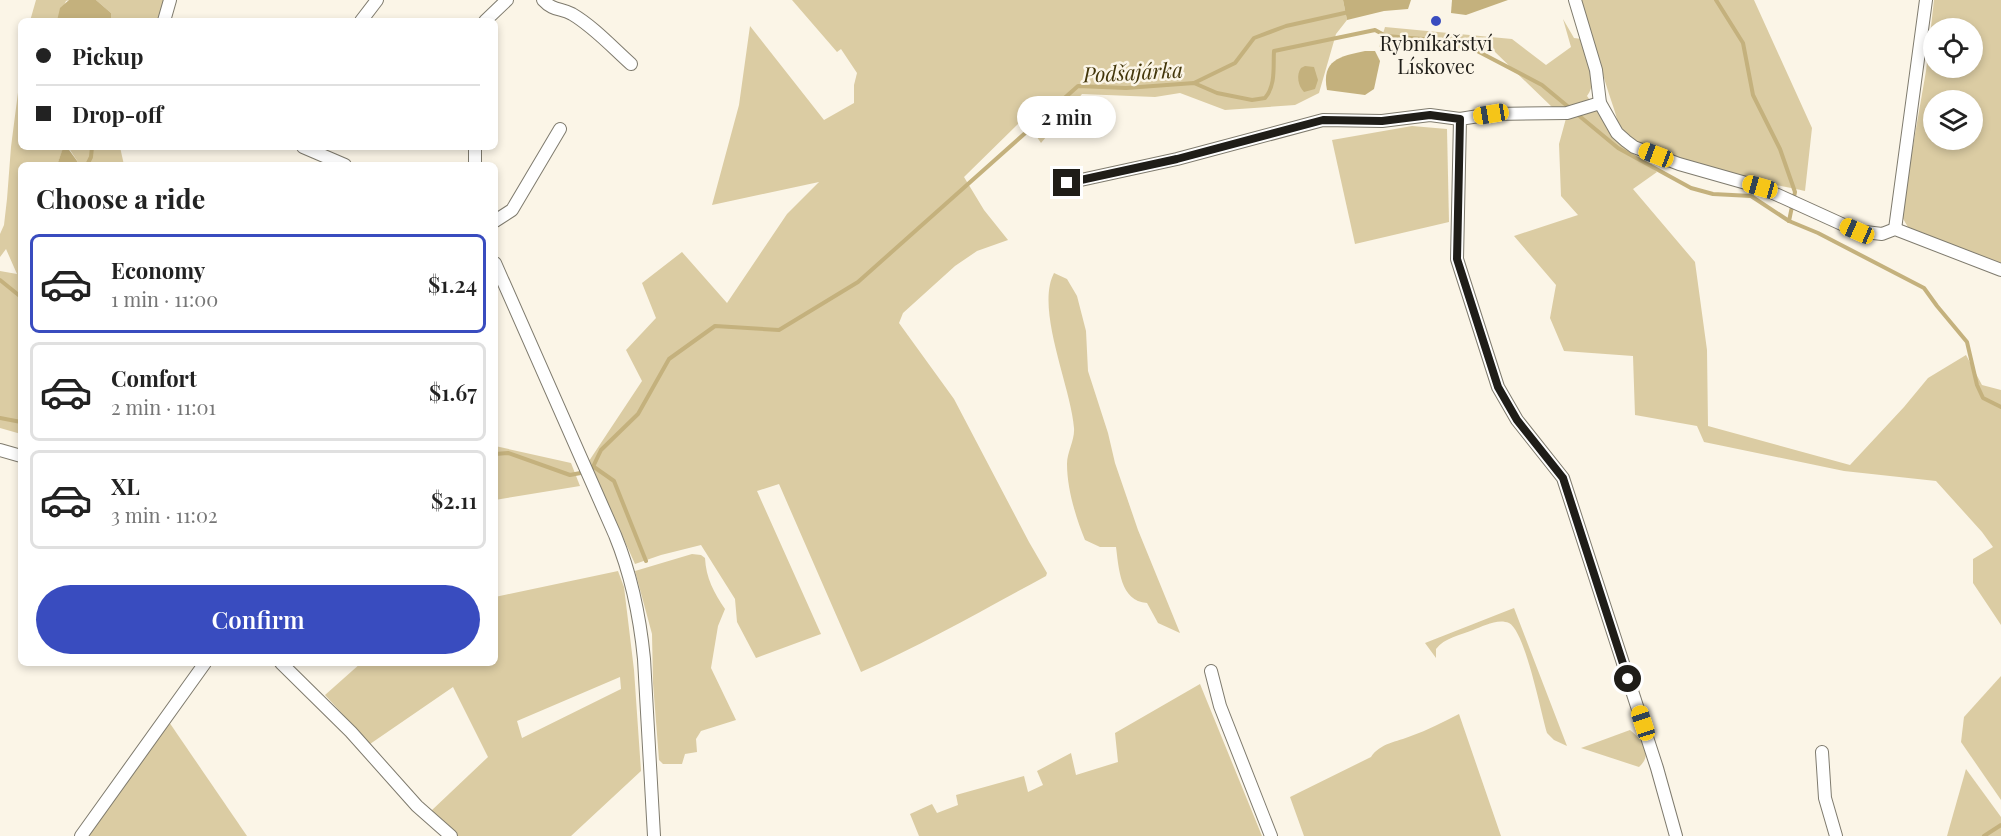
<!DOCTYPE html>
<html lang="en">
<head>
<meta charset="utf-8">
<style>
	:root { --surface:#fff; --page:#f6f6f6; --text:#222; --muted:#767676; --line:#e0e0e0; --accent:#394cbf }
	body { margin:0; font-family:"Playfair Display",serif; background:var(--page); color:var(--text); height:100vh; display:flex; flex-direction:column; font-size:22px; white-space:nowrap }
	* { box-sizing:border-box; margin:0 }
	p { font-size:20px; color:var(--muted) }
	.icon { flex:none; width:33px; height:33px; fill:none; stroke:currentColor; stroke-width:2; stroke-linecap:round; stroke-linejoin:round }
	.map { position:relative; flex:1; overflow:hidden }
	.side { position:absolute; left:18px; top:162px; width:480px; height:504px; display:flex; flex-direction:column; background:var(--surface); border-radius:9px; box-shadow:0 3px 9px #0003 }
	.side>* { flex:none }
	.guide { position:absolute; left:18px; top:18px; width:480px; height:132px; border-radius:9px; box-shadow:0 3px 9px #0003; display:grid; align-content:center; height:132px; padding:0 18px; background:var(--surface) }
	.tools { position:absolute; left:1923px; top:18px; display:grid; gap:12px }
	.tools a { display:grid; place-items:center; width:60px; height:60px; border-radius:50%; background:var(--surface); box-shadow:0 3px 9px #0003; font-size:30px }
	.end { position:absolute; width:27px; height:27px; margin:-14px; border:8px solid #1f1d18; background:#fff; box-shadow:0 0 0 3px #fff }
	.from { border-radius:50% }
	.bubble { position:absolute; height:42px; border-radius:21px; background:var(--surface); box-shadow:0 3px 9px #0003; font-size:20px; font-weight:600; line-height:42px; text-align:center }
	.car { position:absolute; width:18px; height:36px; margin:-18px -9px; border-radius:8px; box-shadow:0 0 4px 2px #0007; background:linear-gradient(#f5c518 24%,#345 0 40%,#f5c518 0 76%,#345 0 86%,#f5c518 0) }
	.guide b { display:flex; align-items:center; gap:21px; height:57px; font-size:22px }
	.guide b+b { border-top:2px solid var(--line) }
	.guide i { width:15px; height:15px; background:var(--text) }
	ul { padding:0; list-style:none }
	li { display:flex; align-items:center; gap:18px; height:99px; margin:0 12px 9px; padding:0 6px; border:3px solid var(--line); border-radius:9px }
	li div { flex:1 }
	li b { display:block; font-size:22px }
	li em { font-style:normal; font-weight:600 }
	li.active { border-color:var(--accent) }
	li>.icon { width:54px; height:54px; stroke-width:1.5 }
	h2 { padding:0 18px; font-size:27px; line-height:72px }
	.button { display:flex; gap:12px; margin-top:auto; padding:12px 18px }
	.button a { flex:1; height:69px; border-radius:36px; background:var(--accent); color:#fff; font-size:24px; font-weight:600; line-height:69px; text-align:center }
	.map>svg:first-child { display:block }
	.green { fill:#dbcca3; fill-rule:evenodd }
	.water { fill:#c4b17d }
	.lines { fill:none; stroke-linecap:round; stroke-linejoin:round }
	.stream { stroke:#c4b17d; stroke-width:4 }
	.street-casing { stroke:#7f7b6e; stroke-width:14 }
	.street { stroke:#fff; stroke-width:12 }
	.route { stroke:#1f1d18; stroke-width:8 }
	.poi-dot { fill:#394cbf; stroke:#fbf5e7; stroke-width:2 }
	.labels { text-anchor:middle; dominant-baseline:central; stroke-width:5; stroke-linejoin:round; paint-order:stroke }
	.poi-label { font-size:20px; fill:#1f1d18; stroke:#fbf5e7 }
	.water-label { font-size:21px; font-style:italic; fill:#423509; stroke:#fbf5e7 }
</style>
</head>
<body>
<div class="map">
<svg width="2001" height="836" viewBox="0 0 2001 836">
	<rect width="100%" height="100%" fill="#fbf5e7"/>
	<!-- green -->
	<g class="green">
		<path d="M36,0H69L66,1L57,21H30Z"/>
		<path d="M96,0H166L160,21H111V13Z"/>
		<path d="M792,0H1343L1347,20L1336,34L1319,93L1295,105L1225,110L1180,93L1155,97L1082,94L1041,143L1028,124L1020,122L964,177L984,210L1008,240L977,251L955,266L903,313L899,323L954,399L1029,542L1047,573L1046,576C985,609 924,644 861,672L779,484L757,491L821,634L756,658L737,622L735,599L701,545L661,555L635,564L589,461L642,381L626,350L656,318L642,283L682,252L727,303L787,214L819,182L712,205L739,105L750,26L824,120L854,103V85L857,73L841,49L837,52Z"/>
		<path d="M1581,0H1754L1812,128L1805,191C1771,184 1639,157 1622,132C1618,125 1616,114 1613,106C1601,71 1592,35 1581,0Z"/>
		<path d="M1934,0H2001V265L1909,229L1901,215L1926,71ZM1934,28H1972V68H1934ZM1934,100H1972V140H1934Z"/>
		<path d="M1563,19L1574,38L1582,39C1587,55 1599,81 1587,96L1624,147L1657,172L1633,189L1695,262L1707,350L1708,426L1850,465L1904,407L1928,378L1966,355L1982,385L2001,390V625L1973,583V559L1993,547L1982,532L1936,481L1844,471L1704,442L1697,426L1635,415L1633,356L1564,351L1550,318L1556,285L1514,236L1578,215L1561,196L1559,144L1568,111L1552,107L1494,51L1379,47L1385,27L1512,39L1546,65L1571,47Z"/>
		<path d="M21,69V147H67L63,149L57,165H21V434L0,428V271L17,274L6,249L0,257V234L4,225L7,199L11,147Z"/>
		<path d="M1412,126L1447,129L1449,222L1355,244L1332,140Z"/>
		<path d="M68,147H120L124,165H80Z"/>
		<path d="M1054,273L1067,279L1077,296L1086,331L1088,371L1108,433L1115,463L1138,530L1180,633L1158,623L1147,603C1120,601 1119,569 1116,547H1100L1085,540C1076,518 1067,489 1067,464C1067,452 1075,440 1074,428C1071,387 1035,309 1054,273Z"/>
		<path d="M495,446L571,463L580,486L495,500Z"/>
		<path d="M692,554L701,555L705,558C706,578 714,593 725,609L718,626L711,668L736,720L701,731L696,739L697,752L685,754L682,764H663L659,760L653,683L652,634L635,571Z"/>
		<path d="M618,571L624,587L634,670L641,771L571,836H458L431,811L488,757L453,687L370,744L325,695L361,663H495V597ZM620,677L621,689L522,738L517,721Z"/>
		<path d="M1514,608L1567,746L1554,740L1547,733C1541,713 1525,631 1509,623C1498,618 1483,626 1473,630C1461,635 1444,638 1436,649V658L1425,643Z"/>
		<path d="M2001,676V800L1961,742L1964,717Z"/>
		<path d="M1200,684L1262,836H919L910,814L932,804L937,813L958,805L956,795L1024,776L1028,792L1043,785L1037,771L1071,753L1076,775L1118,762L1115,733Z"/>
		<path d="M1459,714L1501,836H1304L1290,797L1371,757C1380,743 1397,742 1411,736C1428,730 1443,722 1459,714Z"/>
		<path d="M169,722L247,836H89L158,735Z"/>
		<path d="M1630,730C1642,740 1654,753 1639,767L1581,748Z"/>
		<path d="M1966,769L2001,817V836H1947Z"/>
	</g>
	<!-- water -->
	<g class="water">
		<path d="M69,0H96L111,13V21H57L60,8Z"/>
		<path d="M1343,0H1411L1408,9L1384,11L1347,20Z"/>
		<path d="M1452,0H1508L1466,15L1451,13Z"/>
		<path d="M1365,51H1375L1380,61L1374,89L1365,95L1327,90C1321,60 1340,56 1365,51Z"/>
		<path d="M1305,66L1314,67L1318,80L1315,89L1304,92C1298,86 1296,75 1301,68Z"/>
		<path d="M67,147L80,165H57L63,148Z"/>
	</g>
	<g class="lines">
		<!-- stream -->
		<g class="stream">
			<path d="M1716,0L1743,43L1753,95L1780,149L1795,192L1789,221"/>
			<path d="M1194,83L1235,63L1254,38L1286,26L1349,12"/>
			<path d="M87,165L91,157L92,147"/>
			<path d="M0,280L21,297"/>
			<path d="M0,418L21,422"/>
			<path d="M495,454L508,453L570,475L591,471L601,450L638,414L669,359L715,326L779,330L858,282L1078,86L1126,88L1194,83L1217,93L1252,100L1265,98C1276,85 1273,67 1274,51L1375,30L1386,36L1460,42L1542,85L1618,148L1691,188L1713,194L1751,196L1789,221L1818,233L1924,288L1937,306L1967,342L1977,385L1983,398L2001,407"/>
			<path d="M594,467L614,481L646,561"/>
			<path d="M1984,836L2001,825"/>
		</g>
		<!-- street casing -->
		<g class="street-casing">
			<g id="street">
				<path d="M543,0C553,11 561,8 572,14C594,27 612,47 631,64"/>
				<path d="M1575,0L1596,70L1600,103L1617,133L1626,141L1634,147L1679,164L1760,187L1857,231L1882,234L1895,229L2001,270"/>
				<path d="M164,21L170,0"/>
				<path d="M361,21L377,0"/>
				<path d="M485,21L507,0"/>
				<path d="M1600,103L1567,113L1491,114L1460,119L1457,259L1498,387L1517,420L1563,478L1657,768L1676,836"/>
				<path d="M303,147L345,165"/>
				<path d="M475,147V165"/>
				<path d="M1067,183L1177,159L1323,120L1382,121L1430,115L1460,119"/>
				<path d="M495,221L512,210L560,129"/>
				<path d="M1895,229L1926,0"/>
				<path d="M495,263L615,535C631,574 640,618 644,659L654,836"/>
				<path d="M0,450L21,456"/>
				<path d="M281,663L351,732L417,806L451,836"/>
				<path d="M1211,671L1220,706L1271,836"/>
				<path d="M1822,752L1825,798L1836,836"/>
				<path d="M81,836L205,663"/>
			</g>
		</g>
		<!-- street -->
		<use href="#street" class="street"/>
	</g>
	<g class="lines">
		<!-- route -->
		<path class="route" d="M1067,183L1177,159L1323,120L1382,121L1430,115L1460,119L1457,259L1498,387L1517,420L1563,478L1628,679"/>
	</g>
	<!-- markers -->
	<circle class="poi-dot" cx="1436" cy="21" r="6"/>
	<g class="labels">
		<!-- poi labels -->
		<g class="poi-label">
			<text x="1436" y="42">Rybníkářství<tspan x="1436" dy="23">Lískovec</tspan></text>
		</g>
		<!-- water labels -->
		<g class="water-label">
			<text transform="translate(1133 71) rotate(-3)">Podšajárka</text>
		</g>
	</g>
</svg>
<div class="tools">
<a><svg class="icon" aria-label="locate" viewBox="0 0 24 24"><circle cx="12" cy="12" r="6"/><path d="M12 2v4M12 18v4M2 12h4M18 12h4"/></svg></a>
<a><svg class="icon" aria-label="layers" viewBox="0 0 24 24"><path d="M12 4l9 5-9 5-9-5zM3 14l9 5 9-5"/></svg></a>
</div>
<i class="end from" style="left:1628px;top:679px"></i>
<i class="end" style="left:1067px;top:183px"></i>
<div class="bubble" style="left:1017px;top:96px;width:99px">2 min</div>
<i class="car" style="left:1491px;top:114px;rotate:261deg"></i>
<i class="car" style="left:1656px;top:155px;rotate:291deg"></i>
<i class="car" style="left:1760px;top:187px;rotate:286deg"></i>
<i class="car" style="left:1857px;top:231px;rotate:294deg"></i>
<i class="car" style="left:1643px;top:723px;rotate:342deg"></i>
<div class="guide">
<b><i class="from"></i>Pickup</b>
<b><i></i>Drop-off</b>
</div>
<section class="side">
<h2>Choose a ride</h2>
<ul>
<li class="active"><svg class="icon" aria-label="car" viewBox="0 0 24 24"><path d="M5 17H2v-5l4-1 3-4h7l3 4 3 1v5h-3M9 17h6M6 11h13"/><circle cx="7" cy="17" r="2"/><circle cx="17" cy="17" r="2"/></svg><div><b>Economy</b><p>1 min · 11:00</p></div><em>$1.24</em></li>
<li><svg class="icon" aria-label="car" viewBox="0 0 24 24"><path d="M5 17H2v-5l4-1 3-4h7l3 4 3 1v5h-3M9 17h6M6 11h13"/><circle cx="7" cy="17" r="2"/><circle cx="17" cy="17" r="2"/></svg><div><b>Comfort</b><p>2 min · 11:01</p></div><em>$1.67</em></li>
<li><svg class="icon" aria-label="car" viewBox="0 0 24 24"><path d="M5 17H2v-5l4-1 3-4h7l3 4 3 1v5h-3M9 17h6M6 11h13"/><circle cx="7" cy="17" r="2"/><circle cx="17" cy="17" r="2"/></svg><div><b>XL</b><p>3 min · 11:02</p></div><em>$2.11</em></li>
</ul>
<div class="button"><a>Confirm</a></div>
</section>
</div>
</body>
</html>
